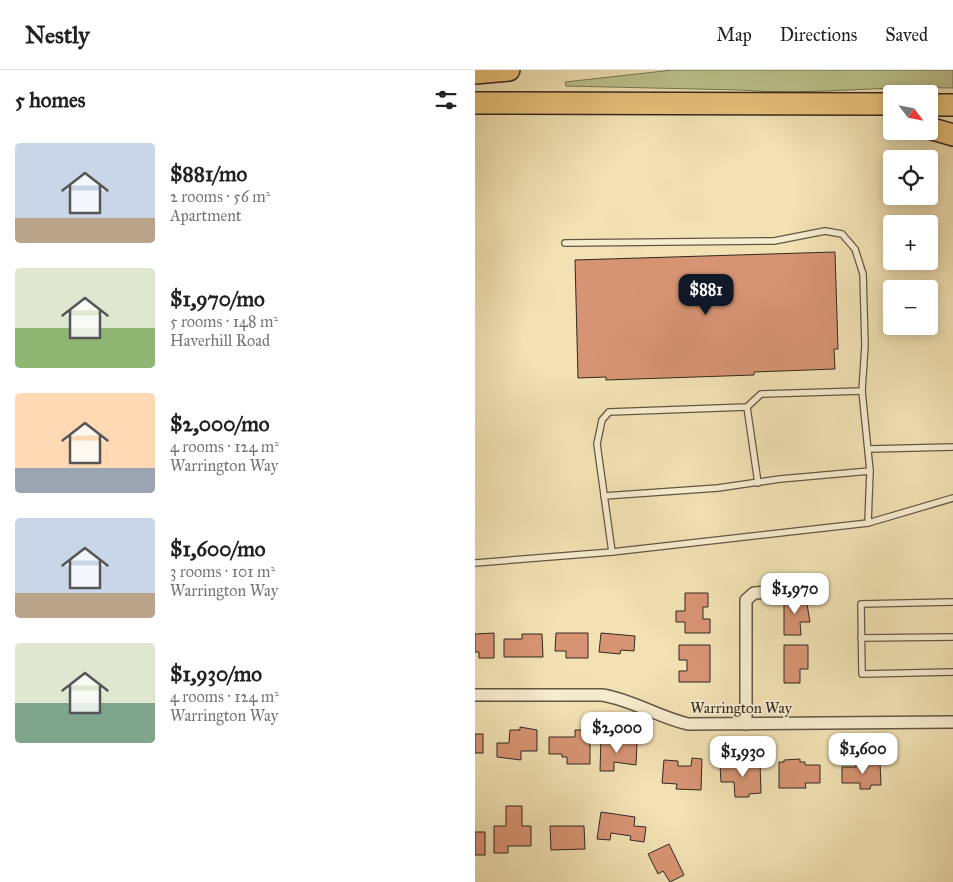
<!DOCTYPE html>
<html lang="en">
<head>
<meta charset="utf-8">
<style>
  body { margin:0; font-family:"IM FELL Great Primer",serif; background:#f6f6f6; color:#222; height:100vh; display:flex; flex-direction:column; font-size:19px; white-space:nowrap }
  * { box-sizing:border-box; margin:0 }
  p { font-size:16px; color:#767676 }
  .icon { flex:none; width:28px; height:28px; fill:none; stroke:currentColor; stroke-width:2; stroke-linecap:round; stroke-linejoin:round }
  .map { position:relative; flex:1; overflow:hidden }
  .sheet { display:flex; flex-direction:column; background:#fff; width:475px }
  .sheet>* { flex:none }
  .needle { width:32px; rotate:122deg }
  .tools { position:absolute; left:408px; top:15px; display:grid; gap:10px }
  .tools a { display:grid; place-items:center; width:55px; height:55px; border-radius:5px; background:#fff; box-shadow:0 2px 12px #0003; font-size:25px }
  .price { position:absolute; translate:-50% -42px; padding:0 11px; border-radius:10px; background:#fff; color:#222; font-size:16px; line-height:32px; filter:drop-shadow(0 1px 2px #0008) }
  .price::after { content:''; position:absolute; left:50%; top:30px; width:15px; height:11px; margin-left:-8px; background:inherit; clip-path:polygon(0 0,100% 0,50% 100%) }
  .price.selected { background:#111827; color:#fff }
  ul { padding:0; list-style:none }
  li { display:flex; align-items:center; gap:15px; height:125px; padding:0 15px }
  li span { display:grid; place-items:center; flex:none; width:140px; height:100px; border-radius:5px; color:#555 }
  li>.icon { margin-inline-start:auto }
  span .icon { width:60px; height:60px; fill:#fffc; stroke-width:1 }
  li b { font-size:21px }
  h2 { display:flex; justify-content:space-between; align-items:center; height:60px; padding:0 15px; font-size:21px }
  header { display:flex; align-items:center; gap:30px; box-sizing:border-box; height:70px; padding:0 25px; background:#fff; border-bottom:1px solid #e0e0e0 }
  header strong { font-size:24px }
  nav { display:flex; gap:28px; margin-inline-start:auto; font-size:18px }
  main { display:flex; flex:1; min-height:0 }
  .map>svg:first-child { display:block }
  .green { fill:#bbc28c; stroke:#777656 }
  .building { fill:#d79474; stroke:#33291f }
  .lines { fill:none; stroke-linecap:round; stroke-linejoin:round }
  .service-casing { stroke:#625744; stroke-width:8 }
  .minor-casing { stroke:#625744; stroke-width:14 }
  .motorway-casing { stroke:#33291f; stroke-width:24 }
  .service { stroke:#f6ecce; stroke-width:5.5 }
  .minor { stroke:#f6ecce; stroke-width:11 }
  .motorway { stroke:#e8c07a; stroke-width:21 }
  .labels { text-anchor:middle; stroke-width:4; stroke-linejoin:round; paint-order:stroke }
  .street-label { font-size:15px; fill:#33291f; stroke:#f6ecce }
</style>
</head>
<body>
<header>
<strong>Nestly</strong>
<nav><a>Map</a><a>Directions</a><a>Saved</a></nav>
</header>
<main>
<section class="sheet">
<h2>5 homes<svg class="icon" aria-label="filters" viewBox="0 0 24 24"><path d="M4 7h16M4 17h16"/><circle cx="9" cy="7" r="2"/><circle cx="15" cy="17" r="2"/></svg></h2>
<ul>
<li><span style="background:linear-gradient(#c9d6e8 75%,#b9a48a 0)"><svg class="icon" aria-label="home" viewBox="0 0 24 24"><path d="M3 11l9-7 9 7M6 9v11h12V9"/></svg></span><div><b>$881/mo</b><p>2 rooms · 56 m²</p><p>Apartment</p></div></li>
<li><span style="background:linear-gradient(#dfe7d0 60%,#8fb573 0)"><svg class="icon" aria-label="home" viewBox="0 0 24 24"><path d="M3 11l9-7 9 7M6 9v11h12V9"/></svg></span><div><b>$1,970/mo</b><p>5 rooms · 148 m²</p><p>Haverhill Road</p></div></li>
<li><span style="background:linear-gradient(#ffd9b3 75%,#9aa5b1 0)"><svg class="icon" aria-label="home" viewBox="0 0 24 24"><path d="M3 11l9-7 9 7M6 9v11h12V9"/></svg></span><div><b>$2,000/mo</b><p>4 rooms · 124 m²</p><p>Warrington Way</p></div></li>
<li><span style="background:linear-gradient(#c9d6e8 75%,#b9a48a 0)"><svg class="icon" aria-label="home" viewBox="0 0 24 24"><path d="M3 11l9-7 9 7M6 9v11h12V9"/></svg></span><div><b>$1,600/mo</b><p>3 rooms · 101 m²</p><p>Warrington Way</p></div></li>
<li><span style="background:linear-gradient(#dfe7d0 60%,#7fa58c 0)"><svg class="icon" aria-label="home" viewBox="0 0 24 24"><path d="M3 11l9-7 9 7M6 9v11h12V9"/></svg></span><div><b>$1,930/mo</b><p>4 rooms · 124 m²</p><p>Warrington Way</p></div></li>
</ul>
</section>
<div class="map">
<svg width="478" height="812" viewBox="0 0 478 812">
  <rect width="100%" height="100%" fill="#f1e1b3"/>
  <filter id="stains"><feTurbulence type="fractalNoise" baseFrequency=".004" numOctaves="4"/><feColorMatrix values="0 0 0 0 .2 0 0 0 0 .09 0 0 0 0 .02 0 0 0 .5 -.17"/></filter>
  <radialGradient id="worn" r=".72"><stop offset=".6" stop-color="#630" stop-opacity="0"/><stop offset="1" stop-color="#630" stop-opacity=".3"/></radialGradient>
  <path class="green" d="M198 0H478V18C407 15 335 26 265 20L91 16 90 12Z"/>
  <g class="building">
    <path d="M360 182 363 279H359L360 299 279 302V305L131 310V307L103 308 100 190Z"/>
    <path d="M210 523H233V537H228V549H235V563H210V552H201V541H210Z"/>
    <path d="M309 528H331L335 552H325L326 565H309Z"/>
    <path d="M19 563V588H4V582H0V564Z"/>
    <path d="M81 563H113V588H91V581H80Z"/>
    <path d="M126 563 160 566 159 581 146 580 145 584 124 582Z"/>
    <path d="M47 564H67L68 587H29V569H47Z"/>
    <path d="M204 575H235V612H204V601H212V590H204Z"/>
    <path d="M309 575H333V599H325V613H309Z"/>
    <path d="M45 657 62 660V681H46V690L22 687V673H34L35 660H45Z"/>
    <path d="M100 660H115V694H92V687H87V684H74V667H100Z"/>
    <rect x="0" y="664" width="8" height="19"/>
    <path d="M126 668 139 669V674H145V669H154V673H162L161 695 139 692V701H125Z"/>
    <path d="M217 688 227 689 226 720 201 719 202 714 187 713 189 690 203 691V696H216Z"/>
    <path d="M325 689V692H330V695H345V713H330L331 718H304V692H309V690Z"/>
    <path d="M285 692 286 723 274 724V727H260L259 712H246L245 695Z"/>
    <path d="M381 693H405L406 715H396L395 719H385V713H367V697H381Z"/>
    <path d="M31 736H47V756H56V776H33V783H19V756H31Z"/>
    <path d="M126 742 160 747 159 756 171 757 169 772 155 770 156 766 136 763 135 770 122 769Z"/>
    <path d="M75 756H109L110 779 76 780Z"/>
    <rect x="0" y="762" width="10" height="23"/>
    <path d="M194 774 209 805 195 812 188 801 183 804 173 784Z"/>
  </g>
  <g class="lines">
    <defs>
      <g id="service">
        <path d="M272 337 283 413"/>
        <path d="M395 379 478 377"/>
        <path d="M129 426 243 418 305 409 395 401"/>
        <path d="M393 453 478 428"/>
        <path d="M137 482 122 374 127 350 134 342 272 337 286 324 387 321"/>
        <path d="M0 493 137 482 393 453 395 401 387 321 390 275 388 204 380 179 367 164 350 161 299 171 90 173"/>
        <path d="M478 532 386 534 387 604 478 602"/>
        <path d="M386 568 478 567"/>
      </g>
      <g id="minor">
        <path d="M0 625H127C158 630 183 647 213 654L478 652"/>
        <path d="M271 654V530L279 523 295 522"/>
      </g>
      <g id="motorway">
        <path d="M0 3 34 0"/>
        <path d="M0 33 416 34"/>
        <path d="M454 35H478"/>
        <path d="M454 58 478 65"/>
      </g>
    </defs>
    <use href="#service" class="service-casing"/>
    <use href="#minor" class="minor-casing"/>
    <use href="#motorway" class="motorway-casing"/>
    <use href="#service" class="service"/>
    <use href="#minor" class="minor"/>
    <use href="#motorway" class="motorway"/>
  </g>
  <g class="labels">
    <g class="street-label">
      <text x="266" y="643">Warrington Way</text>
    </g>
  </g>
  <rect width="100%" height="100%" filter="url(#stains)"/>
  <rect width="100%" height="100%" fill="url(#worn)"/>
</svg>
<div class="tools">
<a><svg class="needle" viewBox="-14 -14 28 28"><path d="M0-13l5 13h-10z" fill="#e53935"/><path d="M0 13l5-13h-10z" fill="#767676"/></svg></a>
<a><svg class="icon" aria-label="locate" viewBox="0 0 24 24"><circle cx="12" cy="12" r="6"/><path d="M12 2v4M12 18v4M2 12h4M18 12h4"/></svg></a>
<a>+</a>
<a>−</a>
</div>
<b class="price selected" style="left:231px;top:246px">$881</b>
<b class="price" style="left:320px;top:545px">$1,970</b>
<b class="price" style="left:142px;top:684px">$2,000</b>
<b class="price" style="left:388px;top:705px">$1,600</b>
<b class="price" style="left:268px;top:708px">$1,930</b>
</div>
</main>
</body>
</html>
